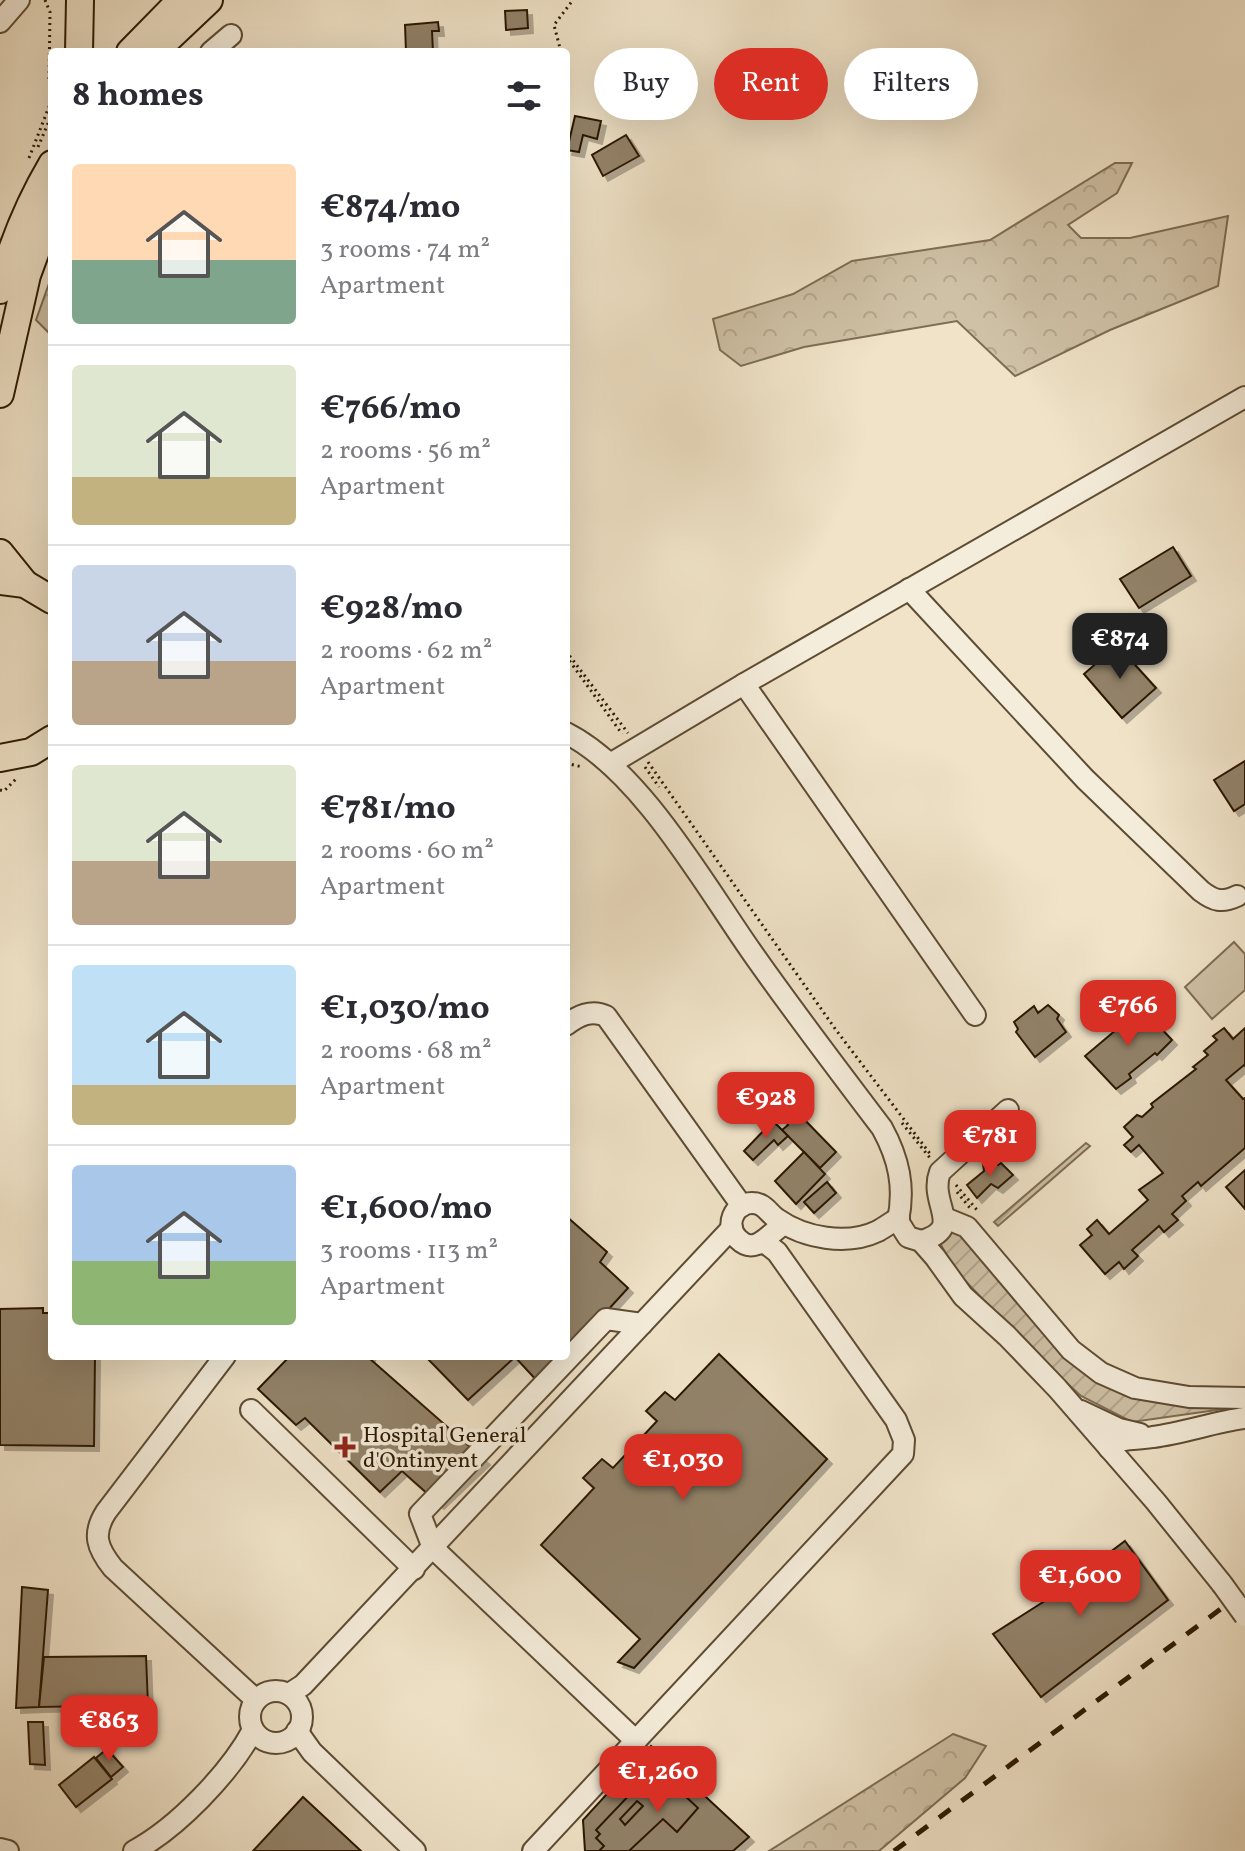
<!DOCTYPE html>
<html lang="en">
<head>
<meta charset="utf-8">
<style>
  body { margin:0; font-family:Vollkorn,serif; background:#f7f7f7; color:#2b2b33; height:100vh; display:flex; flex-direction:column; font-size:30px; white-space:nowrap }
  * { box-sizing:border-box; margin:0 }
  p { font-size:26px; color:#7c7c81 }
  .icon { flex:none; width:44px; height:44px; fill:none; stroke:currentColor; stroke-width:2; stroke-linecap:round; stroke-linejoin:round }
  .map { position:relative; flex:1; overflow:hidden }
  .panel { position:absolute; left:48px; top:48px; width:522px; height:1312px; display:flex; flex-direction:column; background:#fff; border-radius:8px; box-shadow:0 8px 32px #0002 }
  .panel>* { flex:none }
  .top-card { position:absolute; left:594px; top:48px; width:530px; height:72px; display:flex; gap:16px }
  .price { position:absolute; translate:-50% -68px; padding:0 18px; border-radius:16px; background:#d93025; color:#fff; font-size:26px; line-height:52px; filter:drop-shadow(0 2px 4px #0008) }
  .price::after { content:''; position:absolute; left:50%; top:48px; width:24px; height:18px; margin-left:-12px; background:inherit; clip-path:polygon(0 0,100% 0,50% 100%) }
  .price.current { background:#222; color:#fff }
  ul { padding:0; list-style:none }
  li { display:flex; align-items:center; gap:24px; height:200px; padding:0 24px }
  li+li { border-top:2px solid #e1e1e2 }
  li span { display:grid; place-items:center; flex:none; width:224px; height:160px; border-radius:8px; color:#555 }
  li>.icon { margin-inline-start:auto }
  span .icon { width:96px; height:96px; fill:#fffc; stroke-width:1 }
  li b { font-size:34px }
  h2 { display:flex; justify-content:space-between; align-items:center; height:96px; padding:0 24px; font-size:34px }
  .chip { padding:0 28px; border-radius:36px; background:#fff; box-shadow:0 8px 32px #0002; font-size:28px; line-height:72px }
  .chip.current { background:#d93025; color:#fff }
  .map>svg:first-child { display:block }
  .green { fill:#cfc1a6; stroke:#7e6d54; stroke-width:2 }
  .forest { fill:url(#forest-crowns); stroke:#7e6d54; stroke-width:2 }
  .garden { fill:url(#garden-furrows); stroke:#7e6d54; stroke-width:2 }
  .building { fill:#928269; stroke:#2c1902; stroke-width:2; fill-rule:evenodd; filter:url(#shadow) }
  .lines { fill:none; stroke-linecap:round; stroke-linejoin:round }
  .minor-casing { stroke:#5d4c34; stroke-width:24 }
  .major-casing { stroke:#2c1902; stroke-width:30 }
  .path { stroke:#2c1902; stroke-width:3; stroke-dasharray:2 4; stroke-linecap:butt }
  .minor { stroke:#f5eddb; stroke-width:20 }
  .major { stroke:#f0e3c8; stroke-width:26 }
  .rail { stroke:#2c1902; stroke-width:5; stroke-dasharray:14 14; stroke-linecap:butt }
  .minor-bridge-casing { stroke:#5d4c34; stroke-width:24; stroke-linecap:butt }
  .minor-bridge { stroke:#f5eddb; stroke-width:20 }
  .poi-dot { fill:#8f2418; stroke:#f5eddb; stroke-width:3 }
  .labels { text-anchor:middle; stroke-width:7; stroke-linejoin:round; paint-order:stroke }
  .poi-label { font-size:22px; fill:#2c1902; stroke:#f5eddb; text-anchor:start }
</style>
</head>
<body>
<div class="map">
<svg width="1245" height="1851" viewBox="0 0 1245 1851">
  <defs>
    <pattern id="forest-crowns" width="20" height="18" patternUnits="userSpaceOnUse" patternTransform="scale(2)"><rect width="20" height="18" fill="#cfc1a6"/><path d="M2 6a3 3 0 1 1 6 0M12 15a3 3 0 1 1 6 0" fill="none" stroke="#b2a58d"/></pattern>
    <pattern id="garden-furrows" width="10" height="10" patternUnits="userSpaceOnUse" patternTransform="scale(2)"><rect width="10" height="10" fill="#cfc1a6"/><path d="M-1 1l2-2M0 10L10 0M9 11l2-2" fill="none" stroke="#b2a58d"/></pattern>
    <filter id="shadow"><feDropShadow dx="5" dy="5" stdDeviation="0" flood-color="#0004"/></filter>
  </defs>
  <rect width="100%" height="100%" fill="#f0e3c8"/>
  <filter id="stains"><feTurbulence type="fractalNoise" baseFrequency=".0025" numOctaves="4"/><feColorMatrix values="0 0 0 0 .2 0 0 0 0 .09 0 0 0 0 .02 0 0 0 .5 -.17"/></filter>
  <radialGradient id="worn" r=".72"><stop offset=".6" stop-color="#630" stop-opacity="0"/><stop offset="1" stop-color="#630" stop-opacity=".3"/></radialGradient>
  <path class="green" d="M1234 942 1245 954V990L1212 1019 1185 987Z"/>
  <g class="forest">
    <path d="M1115 163H1132L1117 193 1068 225 1081 238H1130L1228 216 1218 286 1110 330 1015 376 957 321 804 347 741 366 720 350 713 319 793 294 852 261 990 240Z"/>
    <path d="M52 275V336L36 320Z"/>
    <path d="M953 1734 986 1746 965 1778 879 1851H769Z"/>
  </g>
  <g class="garden">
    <path d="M1086 1143 1090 1146 998 1226 994 1222Z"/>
    <path d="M959 1231 1133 1396 1245 1406 1132 1422 1081 1396 1027 1346 956 1271 941 1245 945 1232Z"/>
  </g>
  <g class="building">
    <path d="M527 10 528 28 506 30 505 11Z"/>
    <path d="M438 22 439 31H432L433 52H406L405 25Z"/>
    <path d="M634 91 670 92 669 105 633 104Z"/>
    <path d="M575 116 601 121 597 139 583 135 579 152 567 150Z"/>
    <path d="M626 135 639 156 603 176 592 155Z"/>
    <path d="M1173 547 1191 576 1139 608 1120 579Z"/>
    <path d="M1117 645 1156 688 1122 718 1084 674Z"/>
    <path d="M1245 761V804L1234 811 1214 780Z"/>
    <path d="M1048 1005 1059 1015 1057 1019 1066 1032 1035 1057 1016 1032 1018 1029 1014 1022 1034 1006 1038 1013Z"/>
    <path d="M1142 1008 1172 1040 1157 1055 1155 1053 1129 1074 1131 1078 1116 1089 1085 1056Z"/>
    <path d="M1224 1028 1233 1039 1245 1028V1066L1244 1065 1226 1080 1243 1099 1245 1098V1148L1201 1186 1198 1182 1182 1196 1186 1201 1172 1214 1178 1220 1164 1232 1159 1226 1132 1250 1138 1256 1124 1269 1119 1262 1105 1274 1080 1245 1092 1235 1087 1229 1097 1220 1109 1234 1148 1200 1139 1190 1163 1173 1139 1145 1131 1152 1124 1145 1133 1137 1124 1127 1137 1115 1142 1117 1153 1107 1151 1104 1196 1069 1193 1067 1208 1055 1204 1051 1217 1040 1213 1036Z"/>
    <path d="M795 1110 836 1152 820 1168 782 1130 788 1125 785 1120Z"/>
    <path d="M773 1121 788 1136 778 1145 774 1140 753 1160 744 1151Z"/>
    <path d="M804 1152 825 1174 796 1204 775 1181Z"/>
    <path d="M990 1159 998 1165 1001 1163 1013 1175 998 1188 991 1184 977 1198 967 1185 984 1171 983 1164Z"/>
    <path d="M1245 1170V1209L1226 1187Z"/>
    <path d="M827 1182 836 1193 814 1213 804 1202Z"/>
    <path d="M566 1216 607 1252 600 1262 628 1288 564 1358 539 1383 515 1357 468 1400 425 1356H566Z"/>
    <path d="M43 1308V1313H52V1356H95L94 1446 0 1445V1309Z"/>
    <path d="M719 1354 827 1459 634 1668 618 1662 640 1639 541 1545 594 1488 583 1478 602 1459 613 1468 657 1421 646 1411 665 1392 675 1400Z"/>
    <path d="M290 1356H370L369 1358 485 1460 439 1504 402 1471 380 1492 305 1418 296 1425 258 1389Z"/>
    <path d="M1125 1541 1168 1600 1041 1697 993 1634 1054 1595 1039 1578 1055 1568 1069 1583Z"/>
    <path d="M22 1587 48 1590 39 1707 16 1708Z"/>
    <path d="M146 1656 148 1705 39 1707 44 1657Z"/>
    <path d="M28 1722H43L45 1765 30 1764Z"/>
    <path d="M651 1746 749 1837 733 1851H585L583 1820Z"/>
    <path d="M107 1749 123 1767 111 1777 96 1758Z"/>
    <path d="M94 1757 112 1779 76 1807 59 1785Z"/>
    <path d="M655 1768 698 1808 677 1832 663 1819 629 1851H599L604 1846 596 1838 600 1834 596 1830ZM637 1801 643 1806 625 1825 620 1819Z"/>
    <path d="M303 1797 361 1851H253Z"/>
  </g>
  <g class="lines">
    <defs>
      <g id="minor">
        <path d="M0 22 19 0"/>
        <path d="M211 52 231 35"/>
        <path d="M909 589 1085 779 1201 891C1214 901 1222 903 1237 896"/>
        <path d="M744 684 975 1015"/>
        <path d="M566 733C640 770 704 884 751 951 793 1011 838 1070 882 1128 899 1159 905 1187 898 1221L908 1237 921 1241 935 1257 963 1296 1007 1336 1057 1388 1156 1502 1222 1584"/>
        <path d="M610 764 744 684 1245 397"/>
        <path d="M566 1025C578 1016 591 1009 606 1016L742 1206"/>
        <path d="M945 1218 967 1227 1071 1350 1101 1373 1135 1388 1189 1397 1245 1398"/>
        <path d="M784 1224C770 1232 756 1257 738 1239 724 1226 734 1203 752 1203 765 1203 768 1213 777 1219 804 1238 847 1246 878 1231 885 1227 892 1222 899 1218"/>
        <path d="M921 1241C966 1228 928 1204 940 1172L1008 1110"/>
        <path d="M225 1356 106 1512C92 1534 97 1548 113 1568L256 1700"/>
        <path d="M251 1410 414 1569"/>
        <path d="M1081 1411 1119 1429 1140 1434"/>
        <path d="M1109 1448 1110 1444C1125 1437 1137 1440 1153 1437 1184 1433 1214 1422 1245 1418"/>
        <circle cx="276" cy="1717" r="26"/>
        <path d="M289 1694 303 1685 732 1228"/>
        <path d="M297 1731 312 1752 415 1851"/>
        <path d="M636 1741 433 1548 420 1514 606 1319 642 1324"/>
        <path d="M0 1849 8 1851"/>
        <path d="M134 1851C177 1828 230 1773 253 1730"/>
        <path d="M533 1851 903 1454 904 1440 896 1420 777 1252 764 1242"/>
      </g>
      <g id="major">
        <path d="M79 52 80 0"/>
        <path d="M130 52 181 0"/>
        <path d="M154 52 209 0"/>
        <path d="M0 290C11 247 29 203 52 164"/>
        <path d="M0 394 27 275 52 207"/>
        <path d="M0 553 25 584"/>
        <path d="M0 581 25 584 52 600"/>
        <path d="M0 758 31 752 52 739"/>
      </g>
    </defs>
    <use href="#minor" class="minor-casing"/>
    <use href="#major" class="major-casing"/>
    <g class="path">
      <path d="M45 0 50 12 49 81 52 91"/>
      <path d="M561 52 554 25 573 0"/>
      <path d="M38 147 52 114"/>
      <path d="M29 158 52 99"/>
      <path d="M566 651 628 733"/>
      <path d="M566 656 622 734"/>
      <path d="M648 762 836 1030 931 1155"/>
      <path d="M566 763 582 767"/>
      <path d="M645 767 659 787"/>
      <path d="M0 790 4 791 18 777"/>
      <path d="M902 1123 930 1158"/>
      <path d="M956 1185 977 1210"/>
      <path d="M957 1192 970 1208"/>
    </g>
    <use href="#minor" class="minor"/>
    <use href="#major" class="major"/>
    <path class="rail" d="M894 1851 1245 1591"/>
    <defs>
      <path id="minor-bridge" d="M1222 1584 1245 1616"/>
    </defs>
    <use href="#minor-bridge" class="minor-bridge-casing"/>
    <use href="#minor-bridge" class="minor-bridge"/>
  </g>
  <path class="poi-dot" d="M341 1435h8v8h8v8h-8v8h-8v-8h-8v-8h8z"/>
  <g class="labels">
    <g class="poi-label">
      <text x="363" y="1442">Hospital General<tspan x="363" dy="25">d'Ontinyent</tspan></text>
    </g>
  </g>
  <rect width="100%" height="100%" filter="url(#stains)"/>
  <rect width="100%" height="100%" fill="url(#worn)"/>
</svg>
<b class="price current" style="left:1120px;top:681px">€874</b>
<b class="price" style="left:1128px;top:1048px">€766</b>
<b class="price" style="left:766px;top:1140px">€928</b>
<b class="price" style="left:990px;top:1178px">€781</b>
<b class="price" style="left:683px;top:1502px">€1,030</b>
<b class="price" style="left:1080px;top:1618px">€1,600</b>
<b class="price" style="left:109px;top:1763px">€863</b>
<b class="price" style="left:658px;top:1814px">€1,260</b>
<div class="top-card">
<a class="chip">Buy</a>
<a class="chip current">Rent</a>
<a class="chip">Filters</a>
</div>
<section class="panel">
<h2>8 homes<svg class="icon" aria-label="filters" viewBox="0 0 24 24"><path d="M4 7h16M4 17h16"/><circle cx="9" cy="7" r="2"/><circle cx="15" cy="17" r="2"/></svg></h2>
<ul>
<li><span style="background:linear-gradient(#ffd9b3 60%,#7fa58c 0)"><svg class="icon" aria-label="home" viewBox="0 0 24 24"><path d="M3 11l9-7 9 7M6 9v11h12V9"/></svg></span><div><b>€874/mo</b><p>3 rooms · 74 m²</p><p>Apartment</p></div></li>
<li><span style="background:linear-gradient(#dfe7d0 70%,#c2b280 0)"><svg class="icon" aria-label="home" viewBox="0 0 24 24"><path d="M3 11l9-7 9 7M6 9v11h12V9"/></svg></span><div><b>€766/mo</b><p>2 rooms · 56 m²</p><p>Apartment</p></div></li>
<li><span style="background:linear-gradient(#c9d6e8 60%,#b9a48a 0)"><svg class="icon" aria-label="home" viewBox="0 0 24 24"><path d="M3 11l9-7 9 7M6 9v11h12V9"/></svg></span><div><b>€928/mo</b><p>2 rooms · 62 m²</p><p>Apartment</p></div></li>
<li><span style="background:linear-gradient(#dfe7d0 60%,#b9a48a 0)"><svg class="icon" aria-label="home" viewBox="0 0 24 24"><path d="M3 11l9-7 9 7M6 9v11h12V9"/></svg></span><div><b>€781/mo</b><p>2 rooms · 60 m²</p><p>Apartment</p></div></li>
<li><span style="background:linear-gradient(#bfe0f5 75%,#c2b280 0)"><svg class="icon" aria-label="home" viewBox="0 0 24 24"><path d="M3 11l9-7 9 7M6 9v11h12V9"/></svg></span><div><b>€1,030/mo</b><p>2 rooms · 68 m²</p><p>Apartment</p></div></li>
<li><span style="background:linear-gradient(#a9c7e8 60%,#8fb573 0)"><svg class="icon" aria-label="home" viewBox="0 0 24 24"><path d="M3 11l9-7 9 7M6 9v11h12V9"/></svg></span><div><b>€1,600/mo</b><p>3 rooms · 113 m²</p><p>Apartment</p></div></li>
</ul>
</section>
</div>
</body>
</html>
